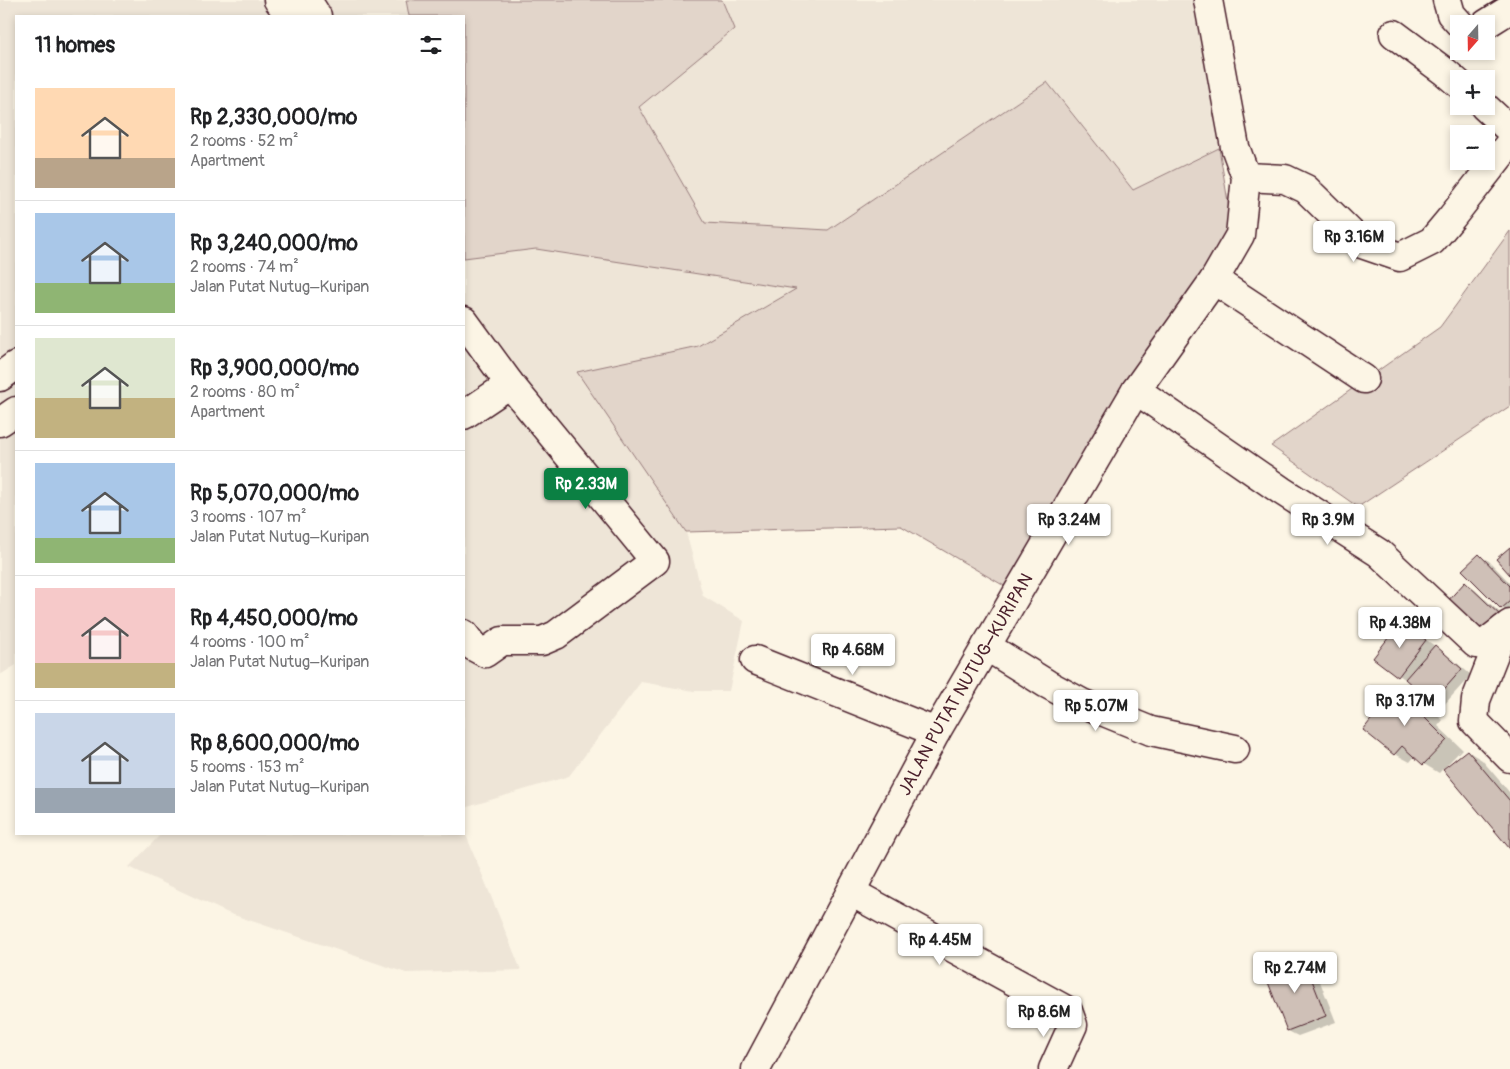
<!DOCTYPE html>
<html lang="en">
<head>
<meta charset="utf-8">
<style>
  body { margin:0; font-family:Pangolin,sans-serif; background:#f2f2f2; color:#202124; height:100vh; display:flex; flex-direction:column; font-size:19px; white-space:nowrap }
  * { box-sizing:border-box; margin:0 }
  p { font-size:16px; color:#757577 }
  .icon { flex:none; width:28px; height:28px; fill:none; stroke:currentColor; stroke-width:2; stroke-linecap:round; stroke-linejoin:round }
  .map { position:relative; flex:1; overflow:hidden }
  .panel { position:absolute; left:15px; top:15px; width:450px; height:820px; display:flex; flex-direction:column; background:#fff; border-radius:0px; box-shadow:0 2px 8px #0003 }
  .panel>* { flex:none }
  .needle { width:32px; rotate:200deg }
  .fabs { position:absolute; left:1450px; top:15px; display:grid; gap:10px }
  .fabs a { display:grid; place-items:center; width:45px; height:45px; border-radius:0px; background:#fff; box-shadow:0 2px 8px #0003; font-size:25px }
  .price { position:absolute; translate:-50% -42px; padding:0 11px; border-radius:5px; background:#fff; color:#222; font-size:16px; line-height:32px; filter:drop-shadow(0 1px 2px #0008) }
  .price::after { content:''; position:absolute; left:50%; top:30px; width:15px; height:11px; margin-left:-8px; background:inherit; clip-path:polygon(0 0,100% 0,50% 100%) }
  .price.current { background:#0b8043; color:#fff }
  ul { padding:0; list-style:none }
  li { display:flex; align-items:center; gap:15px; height:125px; padding:0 20px }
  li+li { border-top:1px solid #e0e0e0 }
  li span { display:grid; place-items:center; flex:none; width:140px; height:100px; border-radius:0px; color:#555 }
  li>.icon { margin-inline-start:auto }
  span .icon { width:60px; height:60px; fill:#fffc; stroke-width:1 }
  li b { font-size:21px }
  h2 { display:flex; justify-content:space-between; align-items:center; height:60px; padding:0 20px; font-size:21px }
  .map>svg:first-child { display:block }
  .built { fill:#eee5d7 }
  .green { fill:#e2d5ca; stroke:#967a7a }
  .shadow { fill:#0003 }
  .building { fill:#cfc0b7; stroke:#4a1f2b }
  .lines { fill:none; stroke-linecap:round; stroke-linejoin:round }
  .minor-casing { stroke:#4a1f2b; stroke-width:31 }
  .minor { stroke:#fcf5e5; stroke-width:28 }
  .labels { text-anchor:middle; stroke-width:4; stroke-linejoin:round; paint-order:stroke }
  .street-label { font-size:18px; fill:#4a1f2b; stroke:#fcf5e5 }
</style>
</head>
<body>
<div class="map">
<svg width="1510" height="1069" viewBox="0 0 1510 1069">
  <rect width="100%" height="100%" fill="#fcf5e5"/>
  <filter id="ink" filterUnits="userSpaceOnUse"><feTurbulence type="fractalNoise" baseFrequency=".02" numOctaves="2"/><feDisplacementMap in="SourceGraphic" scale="10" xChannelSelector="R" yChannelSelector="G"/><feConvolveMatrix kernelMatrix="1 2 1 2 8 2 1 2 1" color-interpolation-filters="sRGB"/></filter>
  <g filter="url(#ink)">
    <g class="built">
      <path d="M0 0H406L409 16H16V665L0 675Z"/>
      <path d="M722 0H1194L1219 148 1133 190 1047 82 828 230 705 223 639 107 733 29Z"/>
      <path d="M536 249 797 289 698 346 578 372 686 532 703 596 744 621 729 691H694L641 682 569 776 464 808V258Z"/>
      <path d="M464 830 521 970 406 973 228 913 129 867 161 834H464Z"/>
    </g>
    <g class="green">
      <path d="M406 0H722L734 29 639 107 705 223 828 230 1047 82 1133 190 1219 148 1232 226 1013 591 901 526 686 532 577 372 698 346 796 289 536 249 464 258V16H409Z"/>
      <path d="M1510 231V406L1358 507 1271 446 1440 327Z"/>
    </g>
    <g class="shadow">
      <path d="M1479 556 1489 561 1510 583V613L1502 608Z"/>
      <path d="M1465 584 1475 590 1510 622 1446 605Z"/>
      <path d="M1402 623 1445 653 1471 675 1442 707 1432 702 1409 682 1375 658Z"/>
      <path d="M1398 687 1412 696 1443 720 1438 726 1462 749 1439 773 1424 764 1415 756 1410 762 1395 754Z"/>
      <path d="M1467 751 1482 760 1510 793V847Z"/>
      <path d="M1303 958 1313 964 1336 1022 1298 1036 1288 1031Z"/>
    </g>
    <g class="building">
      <path d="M1510 547V575L1496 559Z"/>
      <path d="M1479 554 1510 586V601L1501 609 1462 570Z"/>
      <path d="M1465 582 1503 618 1482 640 1444 605Z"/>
      <path d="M1401 621 1426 640 1398 677 1373 658Z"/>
      <path d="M1435 645 1462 669 1432 703 1405 679Z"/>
      <path d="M1397 686 1429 711 1424 717 1447 740 1423 765 1402 746 1394 755 1363 730Z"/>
      <path d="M1467 750 1510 801V849L1443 769Z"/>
      <path d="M1303 957 1326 1016 1287 1031 1264 972Z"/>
    </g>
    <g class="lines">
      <defs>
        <g id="minor">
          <path d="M278 0 290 16"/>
          <path d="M307 0 317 16"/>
          <path d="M1447 0 1451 14 1460 24"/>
          <path d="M1486 24 1510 9"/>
          <path d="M1394 34 1445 72 1459 84"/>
          <path d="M1484 106 1510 130"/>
          <path d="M1246 177 1285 179 1306 189 1362 244 1400 257 1432 241 1452 217 1510 143"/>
          <path d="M1214 280 1364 379"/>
          <path d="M464 321 510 384 655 561 556 635 542 641H502L485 653 474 647 464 634"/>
          <path d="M0 377 16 365"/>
          <path d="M1136 390 1282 491 1379 553 1476 644 1483 645 1510 624"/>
          <path d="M464 415 510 384"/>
          <path d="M0 422 16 411"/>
          <path d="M1504 629 1476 700 1474 721 1510 758"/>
          <path d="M986 646 1047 684 1082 703 1151 731 1235 749"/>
          <path d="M755 660 936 732"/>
          <path d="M851 892 1068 1011 1073 1025 1053 1069"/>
          <path id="s1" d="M756 1069 936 732 1136 390 1214 280 1240 235 1246 177 1235 147 1208 0"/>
        </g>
      </defs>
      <use href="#minor" class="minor-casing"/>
      <use href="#minor" class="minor"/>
    </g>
  </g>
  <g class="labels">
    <g class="street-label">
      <text dy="6" stroke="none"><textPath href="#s1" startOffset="438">JALAN PUTAT NUTUG–KURIPAN</textPath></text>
    </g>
  </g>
</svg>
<div class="fabs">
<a><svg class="needle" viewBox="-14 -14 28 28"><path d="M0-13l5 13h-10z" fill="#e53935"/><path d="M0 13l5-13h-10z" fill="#757577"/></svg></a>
<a>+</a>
<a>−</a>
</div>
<b class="price" style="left:1354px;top:263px">Rp 3.16M</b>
<b class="price current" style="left:586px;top:510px">Rp 2.33M</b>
<b class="price" style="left:1069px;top:546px">Rp 3.24M</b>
<b class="price" style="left:1328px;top:546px">Rp 3.9M</b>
<b class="price" style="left:1400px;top:649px">Rp 4.38M</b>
<b class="price" style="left:853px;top:676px">Rp 4.68M</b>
<b class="price" style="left:1405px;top:727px">Rp 3.17M</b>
<b class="price" style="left:1096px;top:732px">Rp 5.07M</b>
<b class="price" style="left:940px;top:966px">Rp 4.45M</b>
<b class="price" style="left:1295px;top:994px">Rp 2.74M</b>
<b class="price" style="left:1044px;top:1038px">Rp 8.6M</b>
<section class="panel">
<h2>11 homes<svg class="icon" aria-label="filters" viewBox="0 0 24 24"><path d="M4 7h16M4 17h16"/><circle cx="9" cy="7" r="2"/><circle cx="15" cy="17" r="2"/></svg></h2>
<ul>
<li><span style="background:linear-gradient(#ffd9b3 70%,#b9a48a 0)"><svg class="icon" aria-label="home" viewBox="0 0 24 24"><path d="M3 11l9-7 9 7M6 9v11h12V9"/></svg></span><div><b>Rp 2,330,000/mo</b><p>2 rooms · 52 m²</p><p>Apartment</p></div></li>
<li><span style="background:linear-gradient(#a9c7e8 70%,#8fb573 0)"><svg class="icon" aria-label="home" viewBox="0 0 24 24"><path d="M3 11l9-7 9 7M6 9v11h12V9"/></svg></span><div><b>Rp 3,240,000/mo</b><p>2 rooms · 74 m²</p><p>Jalan Putat Nutug–Kuripan</p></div></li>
<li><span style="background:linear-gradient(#dfe7d0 60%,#c2b280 0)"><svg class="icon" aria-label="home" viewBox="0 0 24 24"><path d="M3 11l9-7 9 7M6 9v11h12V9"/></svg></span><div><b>Rp 3,900,000/mo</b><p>2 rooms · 80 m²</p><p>Apartment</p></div></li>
<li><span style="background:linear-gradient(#a9c7e8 75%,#8fb573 0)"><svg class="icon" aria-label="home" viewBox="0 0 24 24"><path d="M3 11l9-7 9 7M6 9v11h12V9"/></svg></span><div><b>Rp 5,070,000/mo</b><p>3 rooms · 107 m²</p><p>Jalan Putat Nutug–Kuripan</p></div></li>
<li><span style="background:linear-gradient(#f6c9c9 75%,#c2b280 0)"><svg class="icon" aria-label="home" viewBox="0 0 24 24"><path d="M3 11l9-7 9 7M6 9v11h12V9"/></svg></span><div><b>Rp 4,450,000/mo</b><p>4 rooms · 100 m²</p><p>Jalan Putat Nutug–Kuripan</p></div></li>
<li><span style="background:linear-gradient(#c9d6e8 75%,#9aa5b1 0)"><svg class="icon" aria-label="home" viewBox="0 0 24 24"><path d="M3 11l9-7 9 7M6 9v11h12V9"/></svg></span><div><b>Rp 8,600,000/mo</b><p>5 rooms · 153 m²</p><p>Jalan Putat Nutug–Kuripan</p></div></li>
</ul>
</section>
</div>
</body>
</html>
